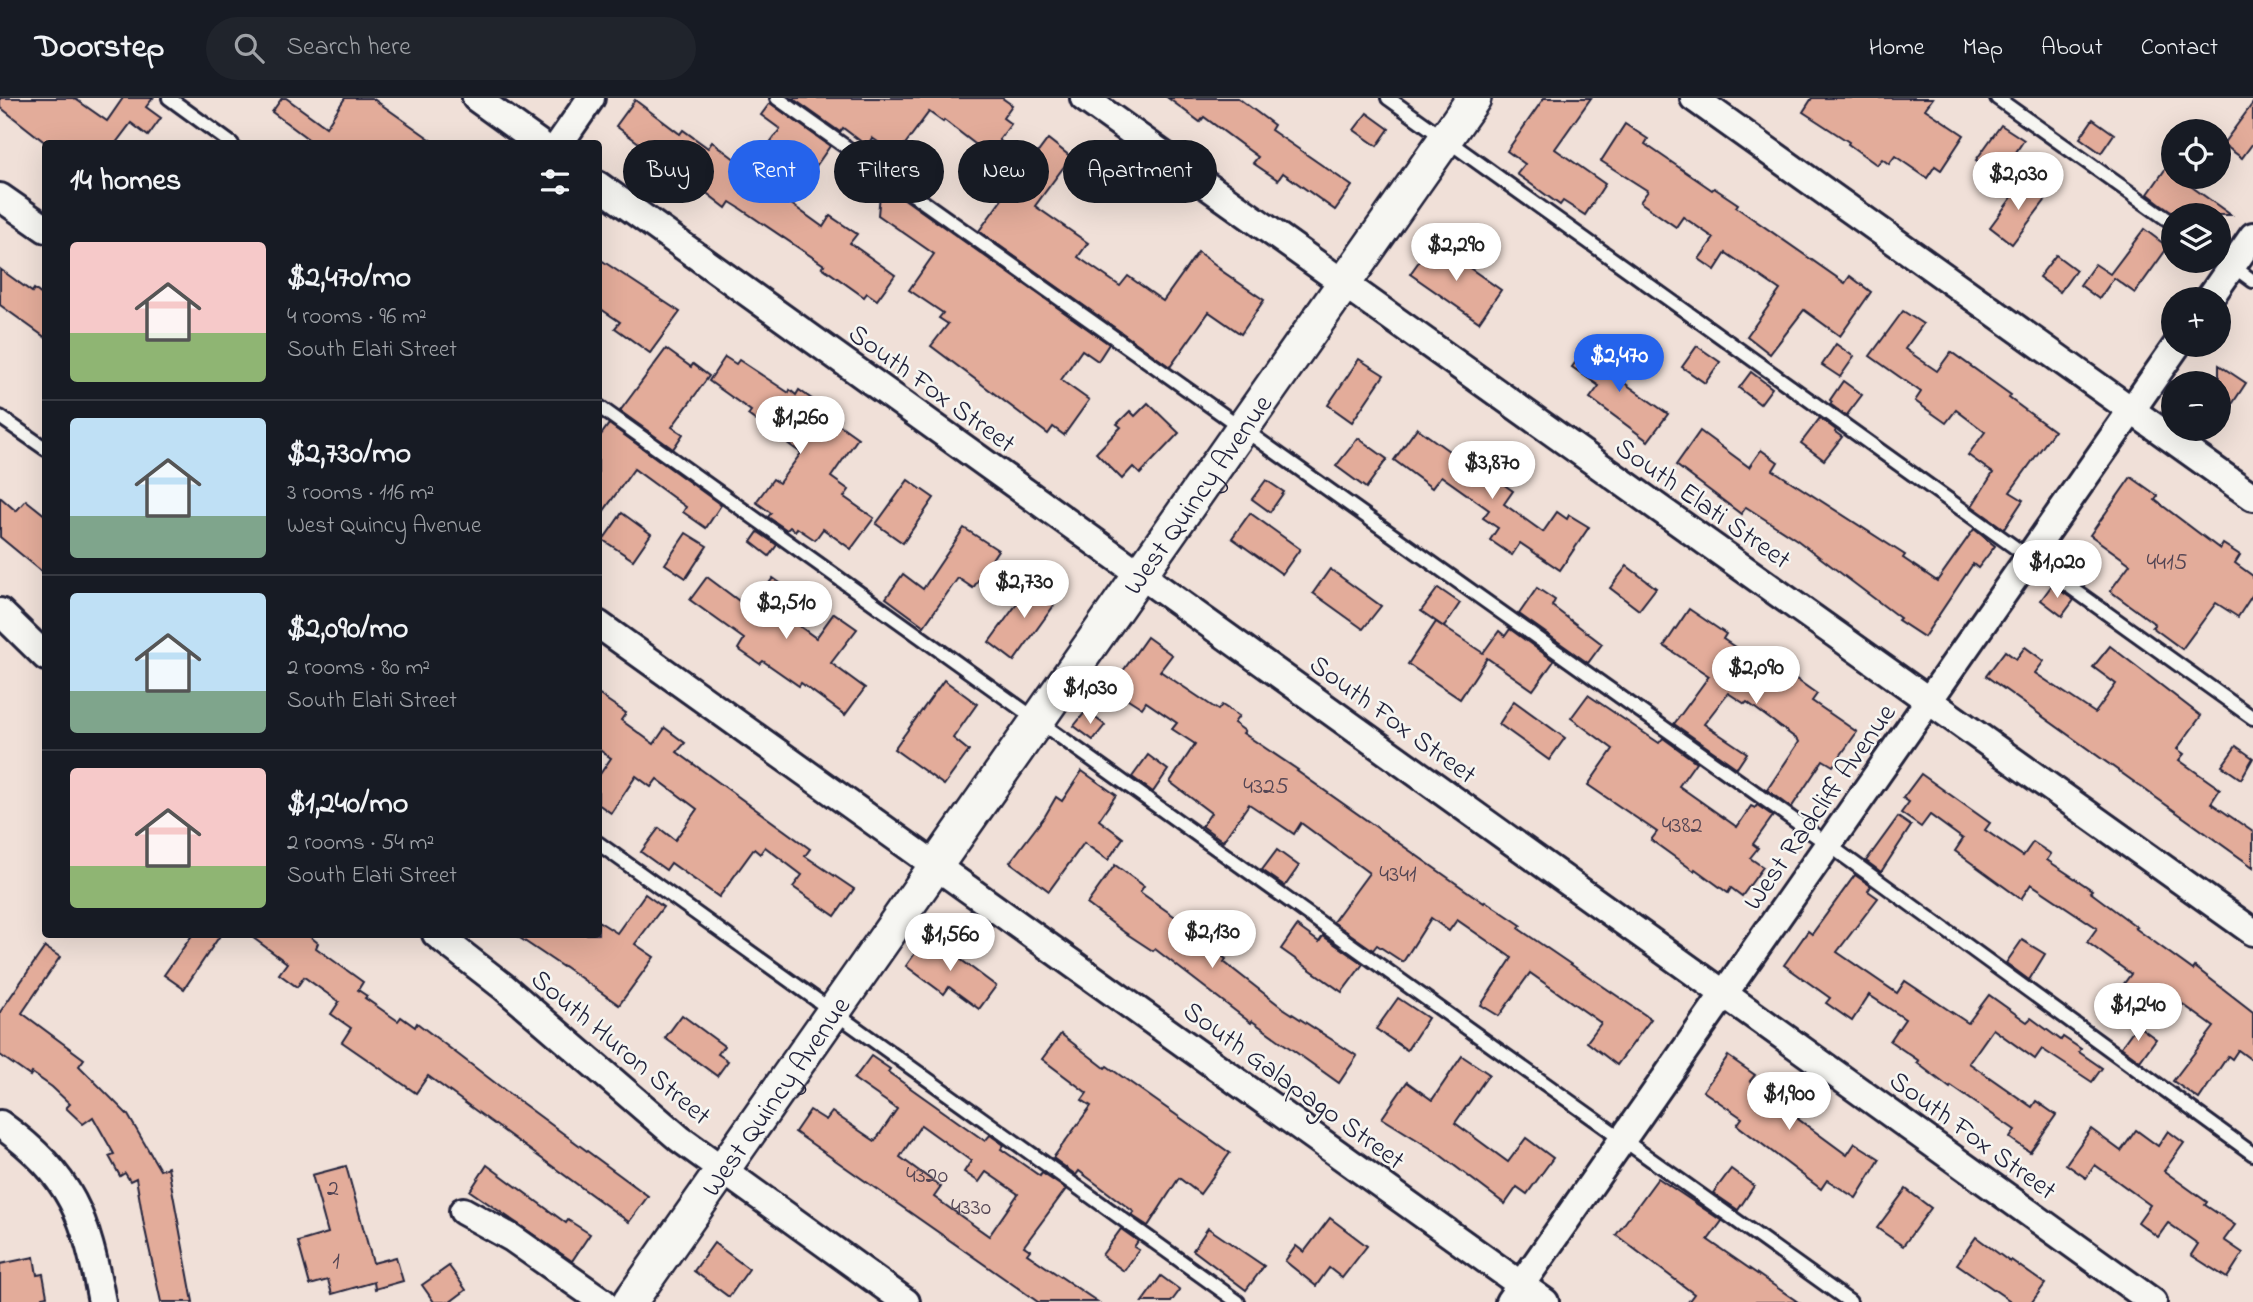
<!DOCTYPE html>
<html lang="en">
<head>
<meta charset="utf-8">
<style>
  body { margin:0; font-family:"Indie Flower",sans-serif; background:#20242c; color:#f1f3f6; height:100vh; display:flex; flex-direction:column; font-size:26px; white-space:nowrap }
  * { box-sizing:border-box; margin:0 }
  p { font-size:23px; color:#9ea1a6 }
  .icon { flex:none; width:38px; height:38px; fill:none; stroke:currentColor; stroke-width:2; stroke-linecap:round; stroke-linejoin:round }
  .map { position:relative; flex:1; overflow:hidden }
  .drawer { position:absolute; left:42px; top:42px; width:560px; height:798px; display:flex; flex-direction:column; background:#171b24; border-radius:7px; box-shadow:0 7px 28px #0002 }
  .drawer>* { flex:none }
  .hud { position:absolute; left:623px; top:42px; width:665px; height:63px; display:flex; gap:14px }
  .buttons { position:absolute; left:2161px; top:21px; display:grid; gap:14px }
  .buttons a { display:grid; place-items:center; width:70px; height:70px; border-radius:50%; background:#171b24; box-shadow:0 7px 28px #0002; font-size:35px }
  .price { position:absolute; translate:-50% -60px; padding:0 16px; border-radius:24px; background:#fff; color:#222; font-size:23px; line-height:46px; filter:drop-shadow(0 2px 4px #0008) }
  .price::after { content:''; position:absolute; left:50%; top:42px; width:21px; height:16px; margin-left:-10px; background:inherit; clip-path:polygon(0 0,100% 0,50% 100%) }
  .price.current { background:#2563eb; color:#fff }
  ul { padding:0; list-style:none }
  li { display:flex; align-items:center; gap:21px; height:175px; padding:0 28px }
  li+li { border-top:2px solid #363941 }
  li span { display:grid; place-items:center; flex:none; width:196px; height:140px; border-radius:7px; color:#555 }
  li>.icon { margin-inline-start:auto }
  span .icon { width:84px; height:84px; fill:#fffc; stroke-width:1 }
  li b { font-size:30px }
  h2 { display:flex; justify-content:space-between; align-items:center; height:84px; padding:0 28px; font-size:30px }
  .tag { padding:0 24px; border-radius:32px; background:#171b24; box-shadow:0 7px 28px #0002; font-size:24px; line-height:63px }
  .tag.current { background:#2563eb; color:#fff }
  header { display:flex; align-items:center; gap:42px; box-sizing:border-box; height:98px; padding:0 35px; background:#171b24; border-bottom:2px solid #363941 }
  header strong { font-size:33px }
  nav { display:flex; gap:38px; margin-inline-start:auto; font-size:24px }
  .search { width:490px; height:63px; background:#20242c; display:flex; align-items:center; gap:18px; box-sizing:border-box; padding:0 24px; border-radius:38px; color:#9ea1a6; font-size:26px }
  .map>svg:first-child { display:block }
  .building { fill:#e3ac9a; stroke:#22223b; stroke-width:2; fill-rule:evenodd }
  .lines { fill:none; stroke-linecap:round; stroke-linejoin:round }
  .service-casing { stroke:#22223b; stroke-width:18 }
  .minor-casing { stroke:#22223b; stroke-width:32 }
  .tertiary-casing { stroke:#22223b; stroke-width:38 }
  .service { stroke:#f6f6f2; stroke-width:12 }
  .minor { stroke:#f6f6f2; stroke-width:26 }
  .tertiary { stroke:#f6f6f2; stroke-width:33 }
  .labels { text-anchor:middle; stroke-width:5; stroke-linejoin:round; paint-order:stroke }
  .number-label { font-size:24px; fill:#524453 }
  .street-label { font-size:28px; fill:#22223b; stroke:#f6f6f2 }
</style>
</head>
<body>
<header>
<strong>Doorstep</strong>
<div class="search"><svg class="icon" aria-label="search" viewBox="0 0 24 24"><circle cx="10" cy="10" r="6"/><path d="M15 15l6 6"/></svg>Search here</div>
<nav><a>Home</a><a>Map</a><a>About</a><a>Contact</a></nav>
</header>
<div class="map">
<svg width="2253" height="1204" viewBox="0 0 2253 1204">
  <rect width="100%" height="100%" fill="#f0e0d8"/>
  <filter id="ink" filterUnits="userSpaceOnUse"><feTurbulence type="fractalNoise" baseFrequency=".0143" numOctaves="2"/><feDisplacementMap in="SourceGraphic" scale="14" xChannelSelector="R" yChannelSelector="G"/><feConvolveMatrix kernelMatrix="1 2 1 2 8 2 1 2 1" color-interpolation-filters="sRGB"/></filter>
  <g filter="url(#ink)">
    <g class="building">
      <path d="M0 0H74L107 23 123 0H153L146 9 161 20 148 38 131 25 115 46H47L0 9Z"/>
      <path d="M282 0H286L326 29 345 0H372L437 46H315L272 14Z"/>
      <path d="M792 0H1002L1012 7 1003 20 1011 26 999 42 1030 65 1048 41 1071 59 1035 108 1088 145 1078 159 1120 188 1128 178 1163 203 1198 154 1220 170 1219 171 1264 202 1241 236 1209 214 1170 269 979 133 1005 97 976 74 988 56 944 22 943 24 929 14 897 57 872 40 867 48 843 30 840 34Z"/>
      <path d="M1168 0H1238L1274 27 1271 32 1352 88 1335 112 1283 75 1278 82 1253 65 1258 59 1204 19 1200 24Z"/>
      <path d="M1544 0H1591L1555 51 1605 86 1585 117 1563 103 1560 107 1517 76 1525 66 1507 53Z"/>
      <path d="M1812 0H1933L1925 11 1964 37 1941 72 1935 68 1927 80 1895 58 1889 66 1882 61 1877 67 1848 46 1849 44 1803 14Z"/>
      <path d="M635 2 680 36 683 32 708 50 712 44 740 65 745 59 764 73 758 82 823 129 830 118 857 136 850 145 895 177 877 202 867 195 864 199 822 169 824 167 738 109 730 104 726 110 686 79 685 81 662 65 663 63 616 28Z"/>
      <path d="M770 5 830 48 812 74 769 46 780 31 761 17Z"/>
      <path d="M2253 5V45L2242 60 2223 46Z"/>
      <path d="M1367 15 1389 31 1377 48 1354 32Z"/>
      <path d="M2093 21 2114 36 2101 55 2080 40Z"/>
      <path d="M1625 26 1648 41 1645 46 1712 92 1714 90 1738 106 1736 109 1845 185 1850 178 1871 194 1840 238 1804 212 1770 256 1747 238 1780 192 1726 155 1715 172 1699 161 1714 140 1683 119 1676 129 1640 104 1648 93 1601 63Z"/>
      <path d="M2001 27 2024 42 2000 78 1976 62Z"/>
      <path d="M2166 70 2174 75V79H2178L2231 117H2177L2161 106 2148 96Z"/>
      <path d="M2024 83 2047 100 2012 146 1990 129Z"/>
      <path d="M880 96 900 98 1109 246 1098 263 1082 252 1061 282 1089 302 1064 337 1053 329 1048 336 931 248 948 226 939 220 943 215 909 192 934 156 878 117Z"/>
      <path d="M2144 131 2168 149 2135 195 2114 180 2099 201 2080 187 2095 166 2110 176Z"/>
      <path d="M1437 147 1501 192 1479 224 1410 176 1425 155 1430 158Z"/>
      <path d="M2056 157 2076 172 2060 194 2039 179Z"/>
      <path d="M598 160 680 214 650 255 615 230 620 224 598 209Z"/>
      <path d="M0 171 32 194 34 191 46 200V240L0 207Z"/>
      <path d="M1903 213 1923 226 1905 251 1937 273 1951 254 2011 297 2009 300 2054 333 2010 394 2023 402 2004 431 1972 408 1993 375 1968 357 1985 334 1956 312 1946 325 1915 303 1921 294 1870 258Z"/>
      <path d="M1836 246 1854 259 1840 279 1822 267Z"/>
      <path d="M1588 247 1628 276 1623 284 1668 316 1648 343 1590 300 1599 288 1572 269Z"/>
      <path d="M1697 248 1720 264 1705 285 1682 269Z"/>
      <path d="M666 251 691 269 693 266 709 278 672 329 683 336 673 351 620 313Z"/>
      <path d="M725 259 736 266 739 262 789 295 790 292 796 297 799 292 840 321 837 325 858 340 831 379 849 392 844 399 874 420 851 451 823 431 815 442 797 430 795 433 790 429 787 432 768 419 771 415 756 404 773 381 779 385 801 355 748 317 751 313 709 283Z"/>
      <path d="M1359 261 1384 277 1352 324 1328 307Z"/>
      <path d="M2219 267 2246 285 2219 326Z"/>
      <path d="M1751 274 1772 290 1760 306 1739 290Z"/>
      <path d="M1843 283 1862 297 1846 318 1830 306 1832 304 1830 302Z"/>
      <path d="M1148 305 1179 335 1140 376 1133 369 1122 381 1096 355 1121 329 1117 326 1130 313 1135 318Z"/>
      <path d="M1820 320 1836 332 1835 334 1842 339 1824 362 1801 345Z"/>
      <path d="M609 326 721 407 706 430 683 414 686 409 634 371 598 421V341Z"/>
      <path d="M1417 330 1484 378 1486 374 1513 393 1504 406 1543 434 1557 414 1567 421 1569 417 1589 429 1560 472 1520 445 1512 457 1490 442 1498 430 1483 420 1489 412 1441 378 1432 390 1394 362Z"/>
      <path d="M1700 333 1749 369 1761 352 1778 364 1773 372 1905 457 1903 460 1937 483 1974 431 1995 448 1978 470 1973 466 1924 539 1898 522 1900 520 1797 442 1746 409 1741 416 1676 367Z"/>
      <path d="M1358 340 1387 361 1366 390 1336 368Z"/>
      <path d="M2131 379 2158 398 2155 402 2220 451 2223 446 2240 457 2235 465 2253 478V496L2238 519 2216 505 2182 551 2152 529 2155 526 2110 493 2130 466 2090 437Z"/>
      <path d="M908 382 934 400 903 445 876 426Z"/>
      <path d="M1266 382 1284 394 1270 414 1252 401Z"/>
      <path d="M0 399 16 413 26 402 46 418V477L0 439Z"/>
      <path d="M622 415 651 436 633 462 603 442Z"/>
      <path d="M1250 415 1300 451 1282 476 1232 440Z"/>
      <path d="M964 430 998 452 973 490 958 480 924 528 886 500 903 476 923 491Z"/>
      <path d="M758 434 777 447 769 458 751 444Z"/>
      <path d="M686 435 707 448 686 480 665 466Z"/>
      <path d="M1627 468 1656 490 1639 512 1610 490Z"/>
      <path d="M1330 471 1381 508 1363 531 1313 495Z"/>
      <path d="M707 479 750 511 773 480 794 495 780 514 816 540 834 515 857 531 831 565 865 590 845 617 801 585 799 588 763 563 760 566 738 551 744 541 690 502Z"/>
      <path d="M1035 481 1060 499 1014 563 989 544Z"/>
      <path d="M2052 487 2074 502 2062 518 2041 502Z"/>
      <path d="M1438 490 1460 505 1444 529 1421 513Z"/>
      <path d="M1537 490 1555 502 1552 508 1602 546 1588 565 1519 516Z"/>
      <path d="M1689 511 1726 536 1723 541 1778 578 1782 571 1817 596 1812 603 1857 634 1833 668 1823 662 1791 710 1767 692 1799 644 1798 642 1747 604 1745 606 1728 595 1704 626 1747 655 1737 670 1674 626 1709 578 1664 548Z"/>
      <path d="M1436 524 1483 555 1499 533 1505 538 1510 531 1554 563 1533 592 1487 560 1460 601 1408 566Z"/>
      <path d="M1147 539 1172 557 1160 573 1218 612 1222 607 1239 618 1234 625 1245 633 1243 635 1298 672 1297 673 1484 805 1485 803 1521 827 1519 831 1651 921 1617 967 1587 944 1601 925 1530 875 1499 918 1481 907 1512 860 1457 822 1449 833 1431 820 1403 864 1377 847 1373 852 1333 824 1369 775 1301 725 1294 736 1249 706 1223 743 1202 728 1211 715 1170 684 1195 646 1172 631 1177 625 1146 604 1142 610 1111 590Z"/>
      <path d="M2110 548 2201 618 2177 651 2184 656 2179 662 2220 691 2211 705 2253 734V769L1986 578 2005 553 2016 561 2025 549 2044 563 2035 575 2095 615 2116 586 2093 569Z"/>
      <path d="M944 582 977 606 953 640 969 653 944 687 894 651Z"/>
      <path d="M598 596 626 615 621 622 654 646 665 630 685 645 677 654 810 751 805 758 854 791 835 818 793 789 802 777 765 749 760 756 754 751 719 799 671 765 666 772 641 754 659 730 675 742 697 711 657 681 651 689 636 678 611 715 598 706V679L611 660 598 651Z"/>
      <path d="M1588 597 1659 645 1663 640 1696 664 1679 688 1737 729 1751 708 1755 710 1757 707 1773 718 1753 746 1758 750 1750 760 1763 769 1742 798 1731 790 1728 795 1695 771 1694 773 1651 742 1657 734 1588 687 1613 651 1571 620Z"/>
      <path d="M1514 603 1565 640 1549 662 1499 626Z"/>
      <path d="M1086 613 1105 627 1093 642 1074 628Z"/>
      <path d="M2236 648 2253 660 2241 681 2222 668Z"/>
      <path d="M1148 657 1168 672 1153 694 1132 679Z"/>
      <path d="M1082 673 1116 697 1099 722 1123 740 1108 762 1084 745 1049 793 1010 764 1045 718 1056 699 1062 703Z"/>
      <path d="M1921 676 1990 725 1985 732 2023 758 2033 744 2051 756 2047 762 2092 792 2090 794 2137 829 2135 830 2193 872 2195 869 2253 914V963L2238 952 2232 961 2228 958 2199 1001 2173 983 2214 929 2159 889 2145 909 2120 891 2131 876 2087 844 2097 830 2031 786 2021 801 1955 753 1963 741 1930 717 1921 729 1901 715 1909 704 1903 700Z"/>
      <path d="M1898 719 1911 728 1881 774 1866 763Z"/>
      <path d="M1277 752 1299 768 1285 788 1262 772Z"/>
      <path d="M1115 767 1144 788 1140 794 1198 835 1202 830 1220 844 1213 852 1226 861 1224 864 1280 908 1357 958 1339 985 1252 923 1251 925 1155 851 1153 853 1124 834 1087 806Z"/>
      <path d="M1855 777 1871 788 1868 793 1878 800 1837 854 1897 895 1905 883 1968 925 1989 897 2027 924 2031 920 2061 942 2063 939 2081 951 2079 954 2102 970 2092 984 2042 951 2035 961 1993 931 1969 965 2032 1009 2036 1003 2056 1017 2030 1054 2010 1040 2015 1032 1951 988 1950 990 1917 965 1919 963 1890 943 1905 921 1869 897 1852 923 1826 905 1830 900 1784 867 1808 833 1812 836Z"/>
      <path d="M645 796 663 809 635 846 654 859 619 907 564 868 563 869 514 836H598V823L617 835Z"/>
      <path d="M1297 828 1319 844 1323 838 1363 866 1342 894 1281 851Z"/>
      <path d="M193 836H221L184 891 164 877Z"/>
      <path d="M248 836H307L318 845 316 850 363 884 358 892 367 898 365 900 398 923 401 919 415 929 417 925 507 994 648 1098 629 1124 428 978 416 995 342 944 351 930 331 916 339 904 304 879 297 889 279 876 287 865Z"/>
      <path d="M928 837 996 888 979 911 949 889 944 896 906 868Z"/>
      <path d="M2022 842 2045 856 2029 882 2006 865Z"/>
      <path d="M45 849 60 859 22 915 84 961 79 968 128 1017 160 1072 168 1069 193 1204H161L144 1127 136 1080 130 1083 125 1075 120 1078 109 1058 114 1056 93 1019 83 1026 66 1010 70 1006 52 989 32 975 30 978 0 957V914Z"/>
      <path d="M1398 900 1428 920 1407 952 1376 931Z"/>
      <path d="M682 917 724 948 718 956 728 963 717 978 665 940Z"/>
      <path d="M2137 927 2156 941 2140 963 2121 949Z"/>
      <path d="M1061 936 1105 970 1107 968 1230 1055 1200 1096 1179 1080 1148 1128 1131 1117 1134 1114 1079 1073 1076 1077 1053 1060 1091 1008 1082 1002 1087 995 1042 961Z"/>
      <path d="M871 958 890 971 888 974 985 1043 990 1037 1004 1047 1001 1051 1040 1078 1042 1075 1066 1091 1024 1148 1030 1152 1027 1156 1098 1204H1038L795 1034 810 1012 826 1022 832 1014 875 1043 897 1011 854 981ZM921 1027 971 1063 964 1074 979 1084 986 1074 1018 1096 989 1138 934 1099 941 1089 900 1059Z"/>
      <path d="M1462 958 1489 976 1455 1025 1508 1064 1526 1040 1553 1060 1527 1096 1517 1089 1505 1106 1435 1053 1382 1020 1407 984 1432 1002Z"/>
      <path d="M1728 958 1755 977 1750 983 1800 1018 1798 1021 1847 1057 1855 1045 1880 1061 1856 1100 1827 1082 1821 1091 1737 1027 1742 1020 1703 993Z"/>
      <path d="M2091 1031 2121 1053 2136 1032 2158 1048 2168 1033 2184 1045 2164 1073 2207 1104 2205 1107 2235 1127 2224 1142 2243 1155 2227 1180 2191 1157 2198 1146 2168 1125 2158 1139 2138 1124 2150 1107 2095 1067 2086 1080 2066 1066Z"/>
      <path d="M487 1067 566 1125 568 1122 590 1136 572 1163 470 1093Z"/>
      <path d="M346 1068 373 1165 396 1159 403 1183 375 1191 374 1184 332 1196 328 1182 310 1187 298 1144 328 1135 312 1077Z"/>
      <path d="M1731 1071 1754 1088 1738 1112 1713 1095Z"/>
      <path d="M1658 1080 1722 1123 1708 1142 1798 1204H1688L1694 1196 1616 1137Z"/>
      <path d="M1906 1091 1931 1110 1903 1148 1877 1130Z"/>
      <path d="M1330 1120 1367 1148 1342 1180 1329 1170 1316 1188 1285 1163 1296 1148 1304 1154Z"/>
      <path d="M1208 1130 1264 1168 1246 1192 1193 1152Z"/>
      <path d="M1121 1131 1138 1143 1134 1149 1139 1152 1124 1173 1102 1157Z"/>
      <path d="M1976 1139 2010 1164 2011 1162 2045 1186 2032 1204H2012L1957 1166Z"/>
      <path d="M714 1145 749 1171 729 1199 694 1173Z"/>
      <path d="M34 1159 37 1177 43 1176 47 1198 42 1199 43 1204H0V1166Z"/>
      <path d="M449 1168 466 1192 450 1204H434L422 1187Z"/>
      <path d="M1161 1178 1180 1192 1171 1204H1142Z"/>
    </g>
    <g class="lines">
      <defs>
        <g id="service">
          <path d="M169 0 232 46"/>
          <path d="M777 0 1829 747 2253 1056"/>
          <path d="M1388 0 2253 620"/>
          <path d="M1997 0 2174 126"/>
          <path d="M2219 158 2253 183"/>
          <path d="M598 308 1850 1204"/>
          <path d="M0 319 46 351"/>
          <path d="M598 745 1238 1204"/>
        </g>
        <g id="minor">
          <path d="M476 0 540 46"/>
          <path d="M1084 0 2253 834"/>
          <path d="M1694 0 2253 399"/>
          <path d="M559 46 591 0"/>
          <path d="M598 87 2153 1204"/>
          <path d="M0 99 46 131"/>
          <path d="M2209 201 2253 138"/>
          <path d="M0 514 46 559"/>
          <path d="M598 526 1545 1204"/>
          <path d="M436 836 504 889 680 1041 906 1204"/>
          <path d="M0 1026C73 1079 86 1119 102 1204"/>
          <path d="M463 1113 512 1140 603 1204"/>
          <path d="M1509 1204 2177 247"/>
        </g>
        <g id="tertiary">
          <path id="s1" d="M630 1204 1474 0"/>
        </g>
      </defs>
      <use href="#service" class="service-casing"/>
      <use href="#minor" class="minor-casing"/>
      <use href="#tertiary" class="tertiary-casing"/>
      <use href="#service" class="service"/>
      <use href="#minor" class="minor"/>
      <use href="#tertiary" class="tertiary"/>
    </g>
  </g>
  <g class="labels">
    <g class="number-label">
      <text x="2167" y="471">4415</text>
      <text x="1266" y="695">4325</text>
      <text x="1682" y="734">4382</text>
      <text x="1398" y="783">4341</text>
      <text x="927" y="1084">4320</text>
      <text x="333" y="1097">2</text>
      <text x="971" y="1116">4330</text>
      <text x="336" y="1170">1</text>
    </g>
    <g class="street-label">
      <text transform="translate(933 289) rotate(36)" y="10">South Fox Street</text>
      <text dy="10" stroke="none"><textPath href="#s1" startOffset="987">West Quincy Avenue</textPath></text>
      <text transform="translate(1704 404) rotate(35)" y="10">South Elati Street</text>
      <text transform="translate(1394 620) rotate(36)" y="10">South Fox Street</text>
      <text transform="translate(1818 708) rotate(-55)" y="10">West Radcliff Avenue</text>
      <text transform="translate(622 948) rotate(40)" y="10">South Huron Street</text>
      <text transform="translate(1295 986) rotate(36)" y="10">South Galapago Street</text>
      <text dy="10" stroke="none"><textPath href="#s1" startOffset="252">West Quincy Avenue</textPath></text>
      <text transform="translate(1974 1036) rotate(36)" y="10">South Fox Street</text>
    </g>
  </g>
</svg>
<div class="buttons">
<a><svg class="icon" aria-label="locate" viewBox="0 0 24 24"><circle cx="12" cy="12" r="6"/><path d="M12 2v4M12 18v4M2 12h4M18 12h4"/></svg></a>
<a><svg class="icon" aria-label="layers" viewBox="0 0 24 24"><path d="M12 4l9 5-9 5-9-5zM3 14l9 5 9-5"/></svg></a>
<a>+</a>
<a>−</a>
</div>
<b class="price" style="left:2018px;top:114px">$2,030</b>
<b class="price" style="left:1456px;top:185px">$2,290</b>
<b class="price current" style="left:1619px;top:296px">$2,470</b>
<b class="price" style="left:800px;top:358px">$1,260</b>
<b class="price" style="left:1492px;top:403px">$3,870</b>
<b class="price" style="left:2057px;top:502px">$1,020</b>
<b class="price" style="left:1024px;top:522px">$2,730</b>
<b class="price" style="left:786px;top:543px">$2,510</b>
<b class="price" style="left:1756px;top:608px">$2,090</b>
<b class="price" style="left:1090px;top:628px">$1,030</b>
<b class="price" style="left:1212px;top:872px">$2,130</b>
<b class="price" style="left:950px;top:875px">$1,560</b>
<b class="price" style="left:2138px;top:945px">$1,240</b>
<b class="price" style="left:1789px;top:1034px">$1,900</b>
<div class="hud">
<a class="tag">Buy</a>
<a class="tag current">Rent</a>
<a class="tag">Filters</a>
<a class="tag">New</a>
<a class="tag">Apartment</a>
</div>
<section class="drawer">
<h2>14 homes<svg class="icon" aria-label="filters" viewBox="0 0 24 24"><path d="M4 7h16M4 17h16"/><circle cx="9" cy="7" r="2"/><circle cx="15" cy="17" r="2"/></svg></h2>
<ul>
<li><span style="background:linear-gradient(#f6c9c9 65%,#8fb573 0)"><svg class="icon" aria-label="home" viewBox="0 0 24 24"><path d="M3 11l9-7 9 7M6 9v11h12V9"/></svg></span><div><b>$2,470/mo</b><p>4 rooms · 96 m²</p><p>South Elati Street</p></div></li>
<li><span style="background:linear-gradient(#bfe0f5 70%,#7fa58c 0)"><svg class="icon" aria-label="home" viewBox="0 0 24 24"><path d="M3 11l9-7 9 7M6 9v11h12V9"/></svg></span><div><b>$2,730/mo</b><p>3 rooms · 116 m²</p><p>West Quincy Avenue</p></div></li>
<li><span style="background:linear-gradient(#bfe0f5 70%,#7fa58c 0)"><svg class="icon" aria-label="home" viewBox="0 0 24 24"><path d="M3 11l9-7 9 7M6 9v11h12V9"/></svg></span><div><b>$2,090/mo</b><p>2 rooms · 80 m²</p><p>South Elati Street</p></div></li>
<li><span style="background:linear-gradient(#f6c9c9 70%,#8fb573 0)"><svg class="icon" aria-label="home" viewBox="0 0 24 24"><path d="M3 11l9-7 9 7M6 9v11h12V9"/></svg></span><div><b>$1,240/mo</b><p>2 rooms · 54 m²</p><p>South Elati Street</p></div></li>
</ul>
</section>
</div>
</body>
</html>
